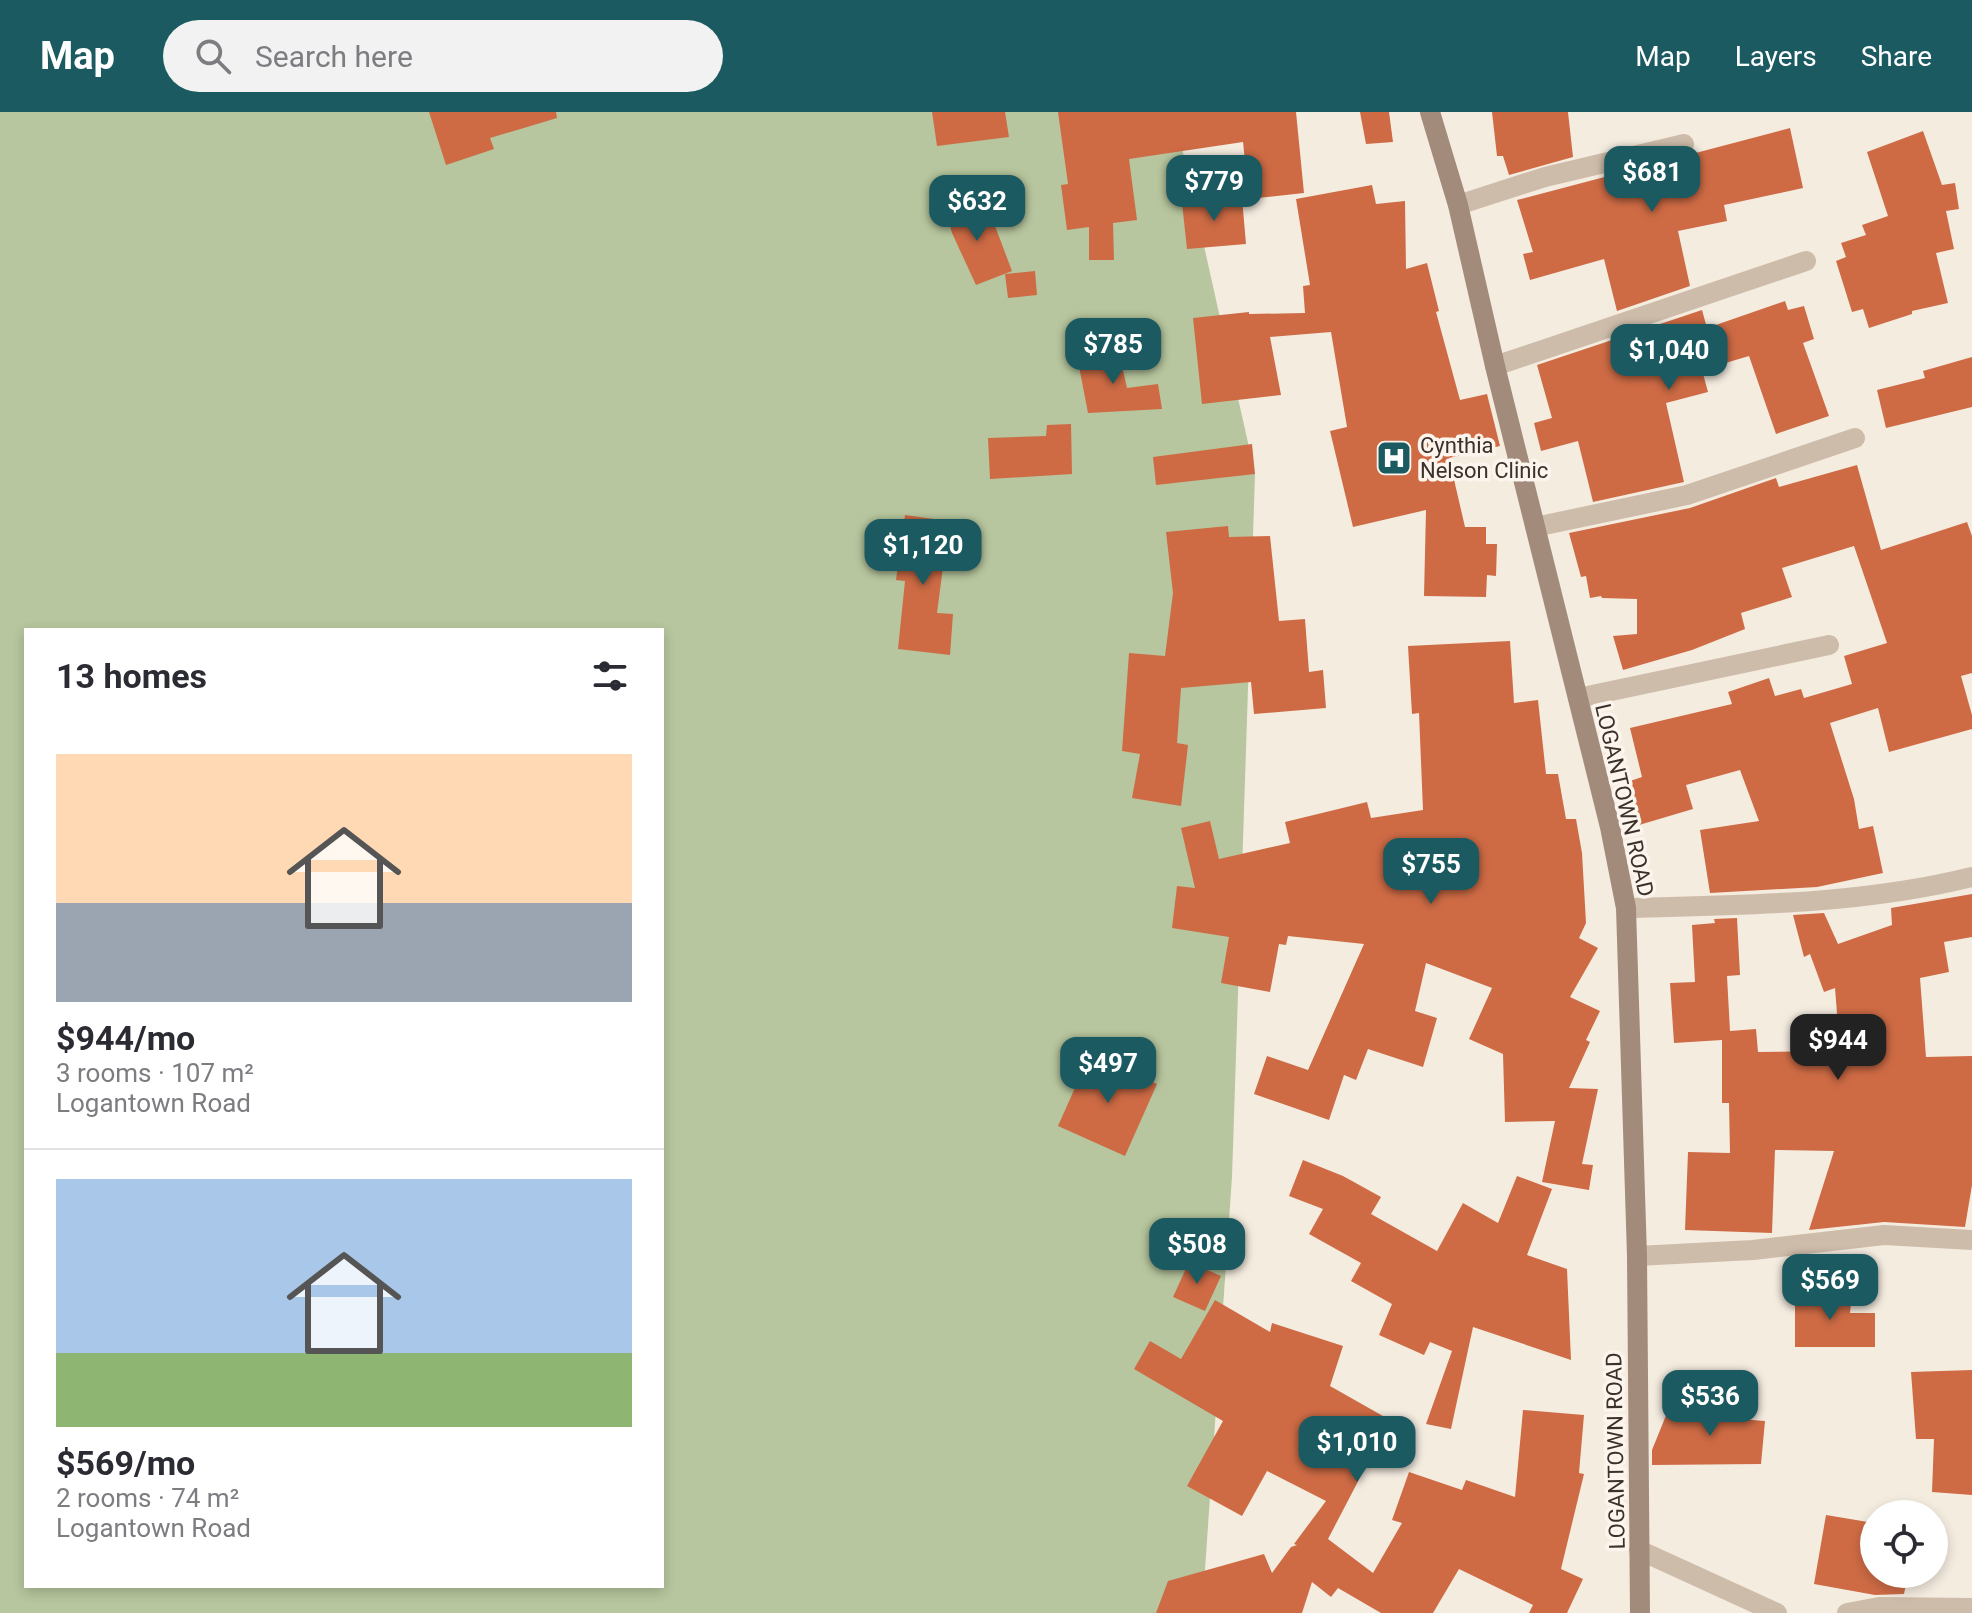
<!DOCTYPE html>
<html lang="en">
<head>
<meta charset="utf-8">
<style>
  body { margin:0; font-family:Roboto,sans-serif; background:#f2f2f3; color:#2b2b33; height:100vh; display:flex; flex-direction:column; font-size:30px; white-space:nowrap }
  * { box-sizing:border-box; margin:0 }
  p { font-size:26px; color:#7c7c81 }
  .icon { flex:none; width:44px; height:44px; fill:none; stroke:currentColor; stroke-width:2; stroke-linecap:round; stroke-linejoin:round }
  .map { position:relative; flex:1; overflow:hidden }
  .panel { position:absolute; left:24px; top:516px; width:640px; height:960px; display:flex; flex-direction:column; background:#fff; border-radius:0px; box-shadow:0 4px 12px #0003 }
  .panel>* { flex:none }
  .fabs { position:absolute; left:1860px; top:1388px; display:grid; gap:16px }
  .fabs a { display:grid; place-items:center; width:88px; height:88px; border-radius:50%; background:#fff; box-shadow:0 4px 12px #0003; font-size:40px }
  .price { position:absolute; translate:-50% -68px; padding:0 18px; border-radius:16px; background:#1c5a61; color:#fff; font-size:26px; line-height:52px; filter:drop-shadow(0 2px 4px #0008) }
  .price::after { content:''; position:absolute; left:50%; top:48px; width:24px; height:18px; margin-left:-12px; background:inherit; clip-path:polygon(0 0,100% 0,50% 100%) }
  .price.current { background:#222; color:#fff }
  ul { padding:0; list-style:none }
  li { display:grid; align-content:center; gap:16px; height:424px; padding:0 32px }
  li+li { border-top:2px solid #e1e1e2 }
  li span { display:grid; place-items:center; height:248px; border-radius:0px; color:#555 }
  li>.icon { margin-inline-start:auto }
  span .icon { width:144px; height:144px; fill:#fffc; stroke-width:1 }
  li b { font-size:34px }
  h2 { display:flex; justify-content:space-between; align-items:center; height:96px; padding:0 32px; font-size:34px }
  header { display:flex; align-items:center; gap:48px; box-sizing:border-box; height:112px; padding:0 40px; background:#1c5a61; color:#fff }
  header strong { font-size:38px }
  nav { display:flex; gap:44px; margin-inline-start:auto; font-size:28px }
  .search { width:560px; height:72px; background:#f2f2f3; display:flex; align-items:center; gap:20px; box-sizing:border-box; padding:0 28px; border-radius:44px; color:#7c7c81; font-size:30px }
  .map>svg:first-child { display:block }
  .green { fill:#b7c69e; fill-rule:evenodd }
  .building { fill:#ce6b45 }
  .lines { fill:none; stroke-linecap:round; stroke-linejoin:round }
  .street { stroke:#cebcaa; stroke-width:20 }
  .secondary { stroke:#a38b7b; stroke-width:20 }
  .labels { text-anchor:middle; stroke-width:7; stroke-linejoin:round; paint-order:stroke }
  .poi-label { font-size:22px; fill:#3c302a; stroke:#fcf5ed; text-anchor:start }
  .street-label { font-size:22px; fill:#3c302a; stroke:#fcf5ed }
</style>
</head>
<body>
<header>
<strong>Map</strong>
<div class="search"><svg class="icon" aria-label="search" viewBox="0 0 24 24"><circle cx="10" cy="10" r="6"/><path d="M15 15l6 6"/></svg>Search here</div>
<nav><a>Map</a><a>Layers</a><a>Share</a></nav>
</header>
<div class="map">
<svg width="1972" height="1501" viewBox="0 0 1972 1501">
  <rect width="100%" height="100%" fill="#f5ece0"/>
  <path class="green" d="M0 0H1174L1255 362 1232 1065 1202 1501H0ZM26 518H662V1474H26Z"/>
  <g class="building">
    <path d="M429 0H556L557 6 490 26 494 37 446 53Z"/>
    <path d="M932 0H1005L1009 25 937 34Z"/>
    <path d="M1058 0H1296L1304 81 1249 87 1243 30 1129 47 1137 108 1113 111 1114 148H1089V115L1067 118 1061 73 1068 72Z"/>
    <path d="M1360 0H1389L1393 30 1366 32Z"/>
    <path d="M1492 0H1568L1573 45 1509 63 1503 44H1497Z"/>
    <path d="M1790 16 1803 76 1724 93 1727 109 1678 119 1690 174 1617 199 1604 147 1530 168 1523 142 1533 140 1517 88Z"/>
    <path d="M1923 19 1942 73 1955 71 1959 97 1946 99 1954 137 1936 141 1948 191 1912 199V202L1869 216 1863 197 1852 200 1836 149 1846 145 1841 131 1866 123 1862 113 1888 104 1867 40Z"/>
    <path d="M1372 73 1376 92 1405 89 1406 157 1427 151 1439 199 1436 200 1460 288 1487 282 1500 334 1449 346 1465 415H1486V432H1497L1496 464 1487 463 1486 485 1424 484 1426 398 1353 415 1330 319 1347 315 1331 220 1270 225 1281 283 1202 292 1193 206 1249 200V202L1305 201 1303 174 1310 173 1296 87Z"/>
    <path d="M941 81 995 114 1012 159 976 173 952 121Z"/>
    <path d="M1242 86 1246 132 1187 137 1182 91Z"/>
    <path d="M1035 159 1037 183 1008 186 1005 162Z"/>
    <path d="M1785 189 1788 198 1804 194 1814 227 1803 231 1829 304 1776 322 1749 244 1702 258 1708 280 1666 291 1684 370 1593 390 1578 329 1541 339 1534 311 1552 306 1537 253 1702 198 1707 216Z"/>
    <path d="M1118 237 1127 276 1158 272 1162 297 1088 301 1077 244Z"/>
    <path d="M1972 245V295L1886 316 1877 278 1925 266 1923 259Z"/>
    <path d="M1071 312 1072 362 990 367 988 326 1046 324 1047 313Z"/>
    <path d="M1252 332 1255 362 1156 373 1153 345Z"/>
    <path d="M1857 353 1881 438 1967 410 1972 424V561L1961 564 1972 603V617L1889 640 1878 596 1830 611 1854 687 1859 717 1873 714 1883 761 1817 775 1710 781 1700 718 1759 709 1740 658 1686 673 1693 697 1639 713 1627 670 1642 665 1630 616 1732 592 1728 580 1769 566 1775 584 1801 577 1804 586 1852 572 1844 544 1887 531 1854 434 1782 456 1792 485 1741 501 1745 517 1692 538 1623 558 1613 524 1637 522V487L1602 486 1601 484 1590 486 1586 464 1581 465 1569 421 1690 396 1776 366 1779 375Z"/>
    <path d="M905 403 949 409 937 501 953 502 950 543 898 537 905 469 896 468Z"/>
    <path d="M1228 414 1229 425 1270 424 1279 509 1305 507 1309 560 1323 558 1326 596 1254 602 1251 570 1181 576 1177 631 1188 633 1181 694 1132 686 1140 642 1122 639 1129 541 1165 544 1173 481 1166 420Z"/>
    <path d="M1510 529 1514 591 1538 588 1546 662H1558L1566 707H1576L1582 741 1586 811 1579 826 1598 836 1570 885 1600 899 1586 928 1590 930 1569 976 1598 977 1582 1052 1593 1053 1589 1078 1542 1070 1555 1009 1505 1010 1503 942 1469 927 1492 876 1426 851 1415 899 1437 906 1423 955 1368 937 1356 968 1344 963 1329 1008 1254 982 1267 944 1308 958 1364 832 1288 824 1286 833 1279 832 1270 880 1221 871 1229 825 1172 816 1177 774 1195 776 1181 716 1210 709 1219 747 1290 731 1285 710 1367 690 1371 706 1423 698 1419 601 1412 602 1408 534Z"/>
    <path d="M1972 782V825L1944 830 1949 860 1920 866 1926 945 1972 944V1073L1965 1115 1884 1110 1809 1118 1834 1039 1775 1038 1772 1121 1685 1118 1688 1040 1730 1041 1729 991H1722V928L1674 931 1670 871 1695 870 1692 813 1715 811 1714 807 1737 806 1740 863 1727 864 1730 919 1756 917 1758 940 1840 939 1835 876 1824 880 1810 842 1804 845 1793 803 1824 801 1838 832 1892 813 1891 796Z"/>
    <path d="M1090 942 1157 972 1125 1044 1058 1014Z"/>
    <path d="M1303 1048 1343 1064 1381 1085 1371 1102 1437 1139 1463 1091 1498 1111 1517 1064 1552 1077 1527 1143 1567 1157 1571 1248 1473 1215 1451 1317 1426 1312 1452 1239 1430 1230 1424 1243 1379 1223 1392 1192 1351 1169 1361 1151 1309 1122 1323 1097 1289 1084Z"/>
    <path d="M1189 1150 1221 1164 1205 1199 1173 1185Z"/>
    <path d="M1795 1177H1836V1191H1851L1850 1201H1875V1235H1795Z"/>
    <path d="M1215 1188 1270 1220 1272 1211 1343 1234 1330 1274 1390 1308 1328 1427 1373 1461 1402 1411 1392 1408 1409 1360 1462 1378 1466 1368 1515 1385 1523 1298 1584 1303 1579 1361 1584 1362 1561 1457 1583 1467 1567 1501H1529L1533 1493 1459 1457 1433 1501H1381L1338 1476 1331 1485 1312 1470 1302 1501H1156L1168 1469 1264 1442 1272 1461 1291 1435 1297 1433 1294 1432 1326 1389 1267 1359 1242 1404 1187 1374 1223 1309 1134 1257 1150 1229 1181 1247Z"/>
    <path d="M1972 1258V1383L1932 1380 1934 1327H1916L1911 1260Z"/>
    <path d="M1711 1285 1741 1287 1739 1307 1765 1309 1761 1352 1652 1353V1338L1667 1301 1709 1304Z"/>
    <path d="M1826 1403 1874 1411V1462H1908L1904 1482 1875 1483 1814 1472Z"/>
  </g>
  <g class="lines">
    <g class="street">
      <path d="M1458 93 1545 65 1684 32"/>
      <path d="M1495 254 1806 149"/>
      <path d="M1535 415 1687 383 1855 326"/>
      <path d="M1578 586 1829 533"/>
      <path d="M1626 796C1742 793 1859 793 1972 765"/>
      <path d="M1637 1144 1753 1138 1884 1123 1972 1128"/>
      <path d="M1639 1438 1777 1501"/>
      <path d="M1847 1501 1879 1495 1972 1496"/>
    </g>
    <path class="secondary" d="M1430 0 1458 93 1495 254 1610 715 1626 796 1637 1144 1640 1501"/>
  </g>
  <defs>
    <symbol id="hospital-square" viewBox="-11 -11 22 22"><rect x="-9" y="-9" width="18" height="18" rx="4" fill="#1c5a61" stroke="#fcf5ed"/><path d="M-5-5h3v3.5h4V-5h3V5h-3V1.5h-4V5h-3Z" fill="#fff"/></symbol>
  </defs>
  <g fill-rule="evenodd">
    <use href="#hospital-square" x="1374" y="326" width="40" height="40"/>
  </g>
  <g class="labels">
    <g class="poi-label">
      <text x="1420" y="341">Cynthia<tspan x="1420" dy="25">Nelson Clinic</tspan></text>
    </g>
    <g class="street-label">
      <text transform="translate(1625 688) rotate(77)" y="8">LOGANTOWN ROAD</text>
      <text transform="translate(1615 1339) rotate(-91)" y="8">LOGANTOWN ROAD</text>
    </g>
  </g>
</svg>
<div class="fabs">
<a><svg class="icon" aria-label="locate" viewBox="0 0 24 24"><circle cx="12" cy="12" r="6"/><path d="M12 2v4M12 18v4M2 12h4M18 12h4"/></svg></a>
</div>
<b class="price" style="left:1652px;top:102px">$681</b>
<b class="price" style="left:1214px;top:111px">$779</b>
<b class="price" style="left:977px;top:131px">$632</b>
<b class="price" style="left:1113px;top:274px">$785</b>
<b class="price" style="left:1669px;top:280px">$1,040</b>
<b class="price" style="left:923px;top:475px">$1,120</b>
<b class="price" style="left:1431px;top:794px">$755</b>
<b class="price current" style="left:1838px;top:970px">$944</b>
<b class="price" style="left:1108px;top:993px">$497</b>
<b class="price" style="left:1197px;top:1174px">$508</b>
<b class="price" style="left:1830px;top:1210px">$569</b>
<b class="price" style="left:1710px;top:1326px">$536</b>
<b class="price" style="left:1357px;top:1372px">$1,010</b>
<section class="panel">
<h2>13 homes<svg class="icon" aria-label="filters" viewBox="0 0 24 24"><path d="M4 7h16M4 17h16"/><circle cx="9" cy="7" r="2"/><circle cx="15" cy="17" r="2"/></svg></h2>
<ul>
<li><span style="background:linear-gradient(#ffd9b3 60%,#9aa5b1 0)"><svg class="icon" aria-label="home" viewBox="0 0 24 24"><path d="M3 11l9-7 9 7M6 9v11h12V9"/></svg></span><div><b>$944/mo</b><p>3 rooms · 107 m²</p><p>Logantown Road</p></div></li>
<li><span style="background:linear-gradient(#a9c7e8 70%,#8fb573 0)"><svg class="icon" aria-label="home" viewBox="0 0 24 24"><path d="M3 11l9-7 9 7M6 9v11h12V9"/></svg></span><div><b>$569/mo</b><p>2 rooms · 74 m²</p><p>Logantown Road</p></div></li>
</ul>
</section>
</div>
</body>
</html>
